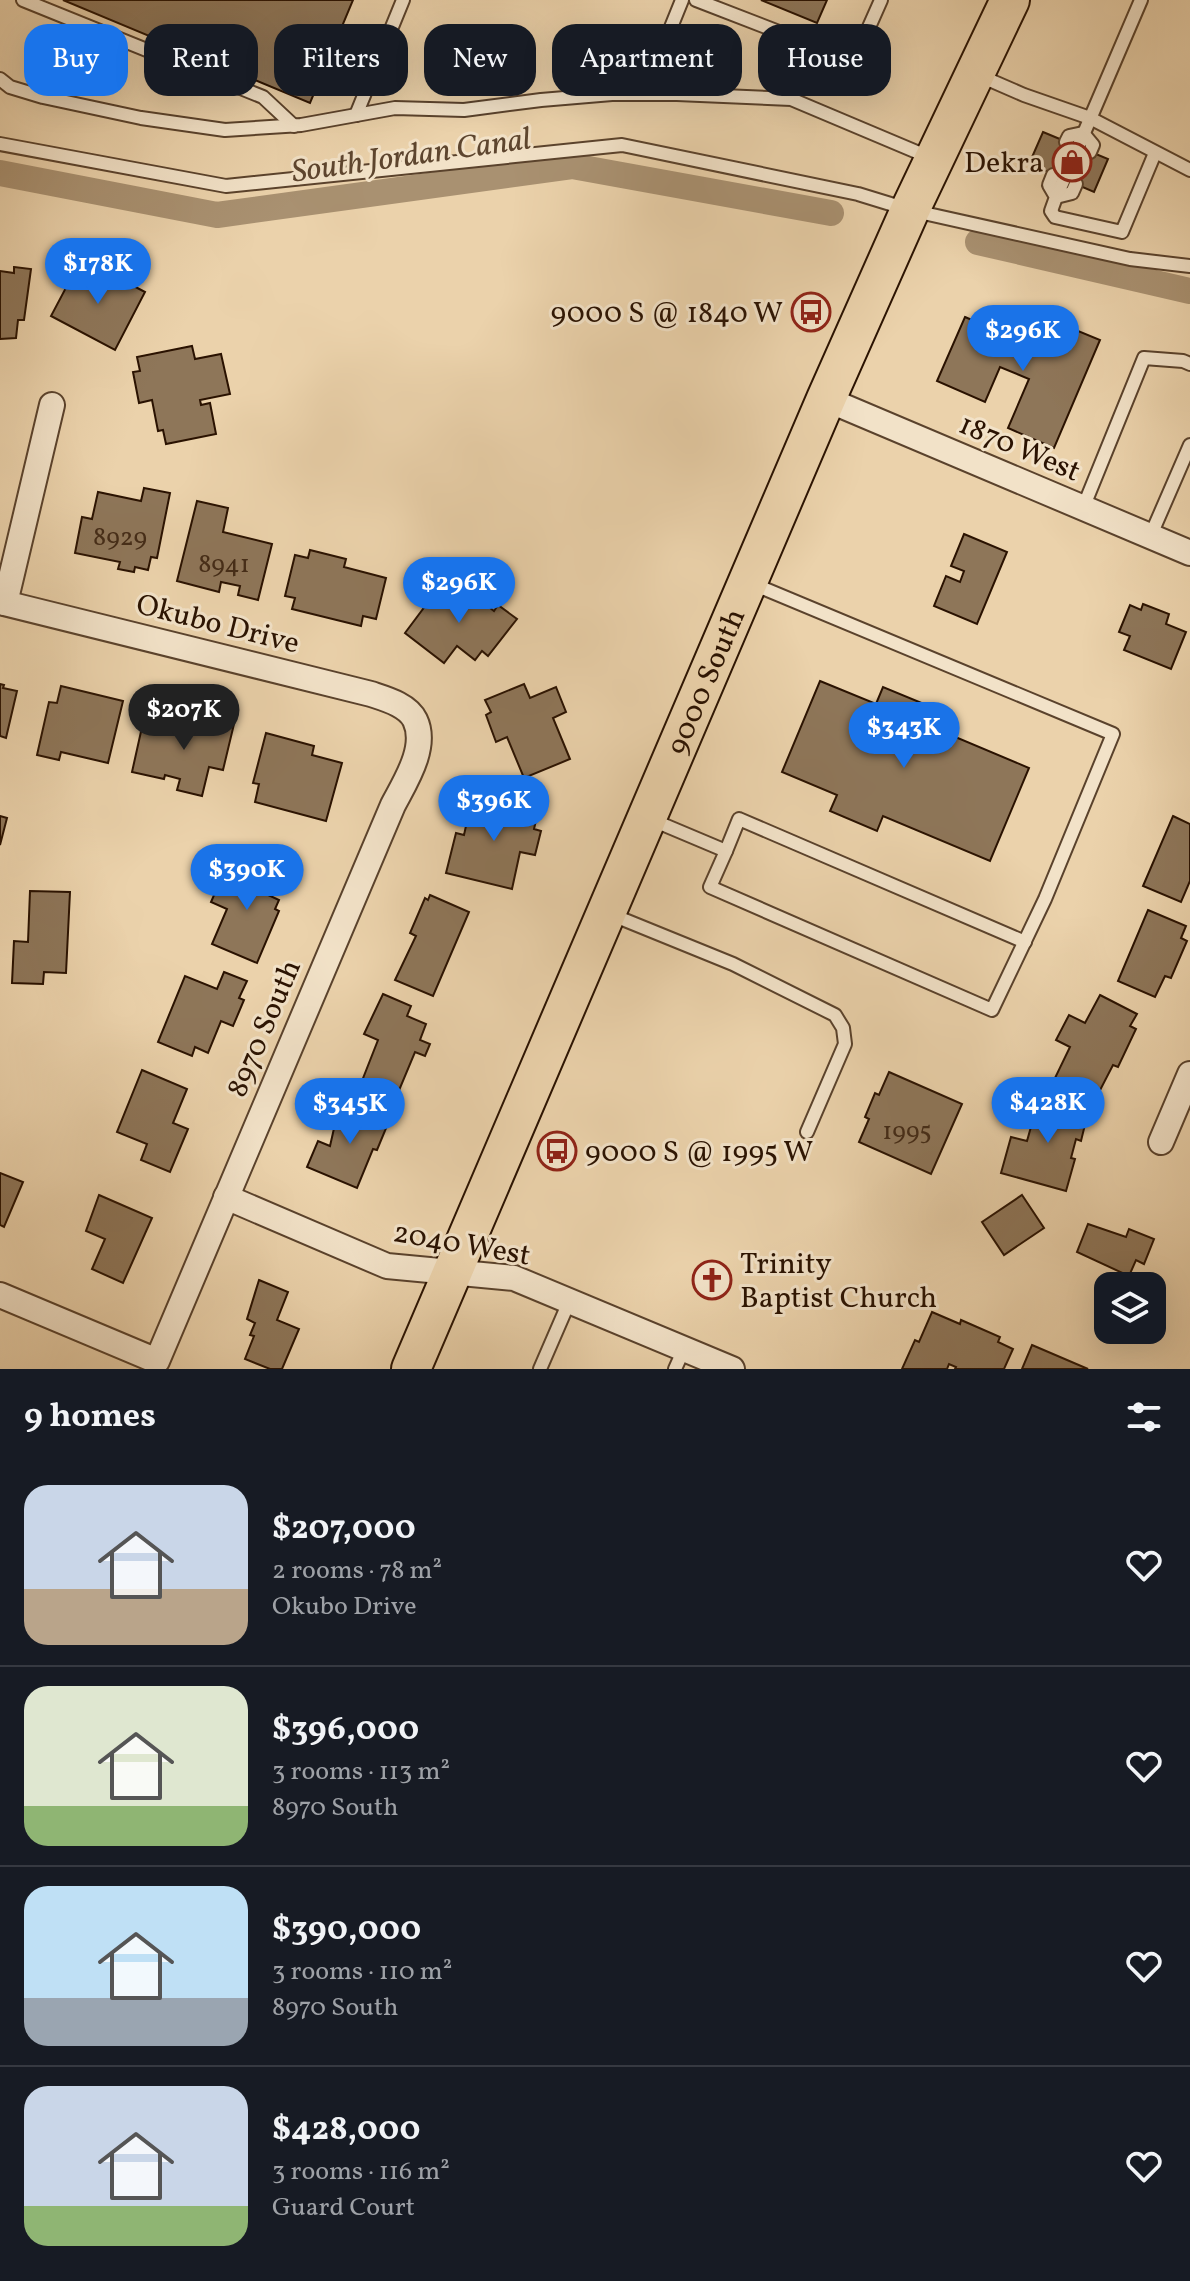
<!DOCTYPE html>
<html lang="en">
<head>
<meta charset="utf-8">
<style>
  body { margin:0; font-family:Vollkorn,serif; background:#20242c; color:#f1f3f6; height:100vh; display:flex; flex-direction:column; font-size:30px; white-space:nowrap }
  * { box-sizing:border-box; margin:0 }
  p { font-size:26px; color:#9ea1a6 }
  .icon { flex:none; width:44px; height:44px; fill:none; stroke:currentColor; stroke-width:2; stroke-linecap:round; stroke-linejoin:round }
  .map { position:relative; height:1369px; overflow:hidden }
  .side { display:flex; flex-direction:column; background:#171b24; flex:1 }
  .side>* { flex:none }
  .guide { position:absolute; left:24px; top:24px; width:1142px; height:72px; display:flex; gap:16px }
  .fabs { position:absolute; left:1094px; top:1272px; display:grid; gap:16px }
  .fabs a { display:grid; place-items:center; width:72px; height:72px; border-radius:16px; background:#171b24; box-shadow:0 8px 32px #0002; font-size:40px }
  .price { position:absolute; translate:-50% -68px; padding:0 18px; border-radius:28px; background:#1a73e8; color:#fff; font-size:26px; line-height:52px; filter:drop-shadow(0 2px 4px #0008) }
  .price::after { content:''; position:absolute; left:50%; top:48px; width:24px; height:18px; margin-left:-12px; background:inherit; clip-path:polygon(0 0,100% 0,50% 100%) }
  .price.selected { background:#222; color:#fff }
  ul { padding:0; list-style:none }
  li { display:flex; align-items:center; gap:24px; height:200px; padding:0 24px }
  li+li { border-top:2px solid #363941 }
  li span { display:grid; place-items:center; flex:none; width:224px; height:160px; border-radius:24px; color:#555 }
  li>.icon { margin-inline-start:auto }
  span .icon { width:96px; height:96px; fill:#fffc; stroke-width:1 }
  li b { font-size:34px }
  h2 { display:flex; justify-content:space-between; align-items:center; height:96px; padding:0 24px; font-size:34px }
  .tag { padding:0 28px; border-radius:24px; background:#171b24; box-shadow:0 8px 32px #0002; font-size:28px; line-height:72px }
  .tag.selected { background:#1a73e8; color:#fff }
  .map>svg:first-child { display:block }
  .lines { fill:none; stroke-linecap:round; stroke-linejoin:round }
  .canal { stroke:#a99171; stroke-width:26 }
  .building { fill:#8e7659; stroke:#2a1201; stroke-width:2 }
  .service-casing { stroke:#5a422c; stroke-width:16 }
  .minor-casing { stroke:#5a422c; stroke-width:28 }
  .primary-casing { stroke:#2a1201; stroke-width:42 }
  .service { stroke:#f2e2c8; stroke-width:12 }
  .minor { stroke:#f2e2c8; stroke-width:24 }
  .primary { stroke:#ebd2ab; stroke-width:38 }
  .labels { text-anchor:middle; stroke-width:6; stroke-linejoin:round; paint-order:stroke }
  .number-label { font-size:26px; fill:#432b17 }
  .poi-label { font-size:30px; fill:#2a1201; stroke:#f2e2c8; text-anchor:end }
  .street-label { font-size:30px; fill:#2a1201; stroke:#f2e2c8 }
  .water-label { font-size:32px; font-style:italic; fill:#5d452e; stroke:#f2e2c8 }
</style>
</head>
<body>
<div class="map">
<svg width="1190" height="1369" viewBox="0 0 1190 1369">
  <rect width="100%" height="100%" fill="#ebd2ab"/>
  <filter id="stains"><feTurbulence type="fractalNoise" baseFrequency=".0025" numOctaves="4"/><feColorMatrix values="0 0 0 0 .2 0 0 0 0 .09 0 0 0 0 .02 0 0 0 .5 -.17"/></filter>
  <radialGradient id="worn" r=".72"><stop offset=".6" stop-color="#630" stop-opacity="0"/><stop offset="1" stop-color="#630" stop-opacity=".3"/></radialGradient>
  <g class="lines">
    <g class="canal">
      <path d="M0 173 217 215 572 166 831 213"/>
      <path d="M978 242 1190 291"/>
    </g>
  </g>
  <g class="building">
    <path d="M63 0H353L310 103Z"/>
    <path d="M761 0H827L817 23Z"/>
    <path d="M1043 132 1108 159 1094 192 1029 164Z"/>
    <path d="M79 263 115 282 127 286 128 283 145 292 115 350 51 316Z"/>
    <path d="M14 267 31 269 24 320H18L16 338 0 339V271L14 273Z"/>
    <path d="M965 317 1042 350 1054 321 1100 340 1054 448 1008 428 1029 379 1000 367 985 402 937 381Z"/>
    <path d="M192 346 195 359 221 354 230 394 200 400 201 405 210 403 216 434 166 444 163 430 158 431 152 400 139 403 133 372 140 371 137 357Z"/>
    <path d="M144 488 170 493 157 558 151 557 148 570 135 567 134 572 118 569 120 562 75 553 82 517 92 519 98 492 141 501Z"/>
    <path d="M197 501 228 508 223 532 272 544 258 600 238 595 240 586 221 582 219 592 177 581Z"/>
    <path d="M964 534 1007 552 977 624 934 606 946 576 960 582 964 571 951 566Z"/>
    <path d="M310 550 346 559 344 567 386 578 376 619 363 616 361 626 292 609 295 598 285 596 295 555 308 558Z"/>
    <path d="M452 582 484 607 485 604 494 611 498 605 517 619 488 656 482 651 475 660 457 646 444 663 405 633 435 593 440 597Z"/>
    <path d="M1143 604 1169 614 1166 624 1186 632 1171 669 1124 650 1130 636 1119 632 1130 605 1141 610Z"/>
    <path d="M820 681 876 704 883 687 929 706 922 723 1029 768 990 861 883 816 877 831 830 811 837 795 782 772Z"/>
    <path d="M0 684 4 685 3 688 17 691 6 738 0 736Z"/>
    <path d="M524 684 530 698 556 687 566 712 553 718 570 759 524 778 507 737 496 742 486 715 491 712 485 700Z"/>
    <path d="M61 686 123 701 108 763 61 752 59 760 37 755 49 702 57 703Z"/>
    <path d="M192 714 234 724 223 770 209 767 202 796 177 790 180 779 165 775 164 779 132 772 142 727 146 728 147 723 170 728 171 723 188 728Z"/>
    <path d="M266 733 314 746 312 755 342 763 326 821 255 802 259 784 253 783Z"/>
    <path d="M485 796 530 807 528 814 537 816 534 829 541 831 535 855 520 852 512 889 446 873 456 833 464 835 470 808 482 810Z"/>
    <path d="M0 816 7 818 0 845Z"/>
    <path d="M1173 816 1190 824V881L1181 902 1143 886Z"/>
    <path d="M248 860 276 871 266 894 279 900 275 909 279 911 257 963 212 944 227 909 211 902 221 879 237 886Z"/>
    <path d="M30 891 70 892 66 973 44 972 43 984 12 983 14 941 28 942Z"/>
    <path d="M430 895 469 912 433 996 395 980 416 936 410 933 425 898 428 900Z"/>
    <path d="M1148 910 1186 926 1181 938 1187 941 1171 978 1165 976 1155 997 1118 981Z"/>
    <path d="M224 972 247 981 239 998 244 1000 233 1026 221 1021 208 1053 195 1047 192 1056 158 1042 185 976 217 989Z"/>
    <path d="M383 994 411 1006 407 1016 426 1024 420 1040 430 1044 425 1056 415 1052 395 1100 360 1086 378 1040 364 1034Z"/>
    <path d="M1100 995 1137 1014 1130 1026 1136 1029 1118 1067 1113 1065 1096 1098 1055 1078 1070 1047 1056 1040 1069 1015 1085 1023Z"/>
    <path d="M142 1070 187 1089 173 1123 188 1129 170 1172 141 1160 147 1144 117 1132Z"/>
    <path d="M889 1072 962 1104 931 1174 859 1142 869 1119 865 1117 875 1093 879 1095Z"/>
    <path d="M1040 1095 1089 1108 1081 1141 1076 1139 1071 1158 1075 1159 1066 1191 1001 1173 1011 1137 1027 1141Z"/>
    <path d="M347 1103 389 1121 377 1150 373 1149 357 1188 307 1167 318 1141 330 1146 335 1124 338 1125Z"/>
    <path d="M0 1173 23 1182 4 1227 0 1225Z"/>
    <path d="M99 1195 152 1218 123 1283 92 1269 105 1239 86 1231Z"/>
    <path d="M1022 1195 1044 1228 1004 1255 982 1222Z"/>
    <path d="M1088 1224 1126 1237 1129 1229 1154 1239 1144 1264 1136 1260 1129 1276 1077 1252Z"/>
    <path d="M259 1280 288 1292 277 1320 299 1329 282 1369H270L245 1359 254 1336 250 1335 255 1323 247 1319Z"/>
    <path d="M932 1312 960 1324 961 1320 1000 1337 998 1342 1013 1349 1004 1369H955L956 1367 949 1364 947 1369H902L915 1340 919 1342Z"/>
    <path d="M1032 1345 1088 1369H1022Z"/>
  </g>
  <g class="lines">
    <defs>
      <g id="service">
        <path d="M23 0 263 97 294 126"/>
        <path d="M696 0 854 61 881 0"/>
        <path d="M978 75 1024 95 1090 118 1190 170"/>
        <path d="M0 79 10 87 43 97 141 118 225 130 301 125 395 108 464 110 541 100 612 94H677L791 99 931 158"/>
        <path d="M644 94 682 0"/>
        <path d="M356 115 403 0"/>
        <path d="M1066 142 1069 136 1083 133 1093 145 1090 152"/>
        <path d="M0 144 226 186 622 145 858 194 910 210 1130 259 1190 266"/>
        <path d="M1078 147 1141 0"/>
        <path d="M1053 175 1049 185 1056 197 1051 211 1055 217 1122 232 1155 153"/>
        <path d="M1056 197 1072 193 1076 184"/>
        <path d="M1056 197 1064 179"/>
        <path d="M1083 508 1144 358 1183 361 1190 364"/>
        <path d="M1150 537 1190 445"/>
        <path d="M650 819 726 851 710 887 992 1010 1045 899 1113 734 753 584"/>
        <path d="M726 851 739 819 1025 942"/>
        <path d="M610 914 733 964 835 1015 843 1028 845 1044 807 1132"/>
        <path d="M540 1369 569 1302"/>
        <path d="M675 1369 684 1349"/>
      </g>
      <g id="minor">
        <path d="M826 399 1190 553"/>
        <path d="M0 602 371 694C386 699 408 705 415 720 428 747 405 782 393 805L157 1361 0 1295"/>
        <path d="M5 603 52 405"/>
        <path d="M1161 1142 1190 1074"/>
        <path d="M226 1197 387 1266 514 1278 732 1369"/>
      </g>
      <g id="primary">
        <path id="s1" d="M411 1369 826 399 910 210 1010 0"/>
      </g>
    </defs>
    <use href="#service" class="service-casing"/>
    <use href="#minor" class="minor-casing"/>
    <use href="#primary" class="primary-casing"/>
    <use href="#service" class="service"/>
    <use href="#minor" class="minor"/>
    <use href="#primary" class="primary"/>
  </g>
  <defs>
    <symbol id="shop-ring" viewBox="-11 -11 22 22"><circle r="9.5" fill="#f2e2c8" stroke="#8f2418" stroke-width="1.5"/><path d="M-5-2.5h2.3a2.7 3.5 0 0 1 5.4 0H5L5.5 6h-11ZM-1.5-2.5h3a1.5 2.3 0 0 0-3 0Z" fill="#8f2418"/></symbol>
    <symbol id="bus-ring" viewBox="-11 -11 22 22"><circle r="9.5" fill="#f2e2c8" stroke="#8f2418" stroke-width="1.5"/><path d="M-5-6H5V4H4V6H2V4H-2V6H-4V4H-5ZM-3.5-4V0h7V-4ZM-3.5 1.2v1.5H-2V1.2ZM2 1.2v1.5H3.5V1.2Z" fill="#8f2418"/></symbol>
    <symbol id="church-ring" viewBox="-11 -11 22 22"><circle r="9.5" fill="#f2e2c8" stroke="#8f2418" stroke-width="1.5"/><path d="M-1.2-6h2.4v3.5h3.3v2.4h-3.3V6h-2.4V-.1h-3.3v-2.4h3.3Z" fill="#8f2418"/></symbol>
  </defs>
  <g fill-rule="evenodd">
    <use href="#shop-ring" x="1050" y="140" width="44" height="44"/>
    <use href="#bus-ring" x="789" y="290" width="44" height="44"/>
    <use href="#bus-ring" x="535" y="1129" width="44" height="44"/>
    <use href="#church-ring" x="690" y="1258" width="44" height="44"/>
  </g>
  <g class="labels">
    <g class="number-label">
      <text x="120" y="545">8929</text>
      <text x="224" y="572">8941</text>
      <text x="907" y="1139">1995</text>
    </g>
    <g class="poi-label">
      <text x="1044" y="172">Dekra</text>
      <text x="783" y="322">9000 S @ 1840 W</text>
      <text x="585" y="1161" text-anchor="start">9000 S @ 1995 W</text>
      <text x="740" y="1273" text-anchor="start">Trinity<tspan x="740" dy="34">Baptist Church</tspan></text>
    </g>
    <g class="street-label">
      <text transform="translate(1020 447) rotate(23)" y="10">1870 West</text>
      <text transform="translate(218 623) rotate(14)" y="10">Okubo Drive</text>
      <text dy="10" stroke="none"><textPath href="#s1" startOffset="748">9000 South</textPath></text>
      <text transform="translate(263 1028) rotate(-67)" y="10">8970 South</text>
      <text transform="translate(462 1243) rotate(10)" y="10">2040 West</text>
    </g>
    <g class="water-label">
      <text transform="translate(411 154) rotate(-8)" y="11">South Jordan Canal</text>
    </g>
  </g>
  <rect width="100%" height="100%" filter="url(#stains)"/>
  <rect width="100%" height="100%" fill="url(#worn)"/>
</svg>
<div class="fabs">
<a><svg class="icon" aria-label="layers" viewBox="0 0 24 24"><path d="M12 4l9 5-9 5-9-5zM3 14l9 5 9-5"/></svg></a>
</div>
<b class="price" style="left:98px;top:306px">$178K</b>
<b class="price" style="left:1023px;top:373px">$296K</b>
<b class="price" style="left:459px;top:625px">$296K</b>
<b class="price selected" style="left:184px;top:752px">$207K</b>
<b class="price" style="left:904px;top:770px">$343K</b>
<b class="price" style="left:494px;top:843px">$396K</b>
<b class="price" style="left:247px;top:912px">$390K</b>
<b class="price" style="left:1048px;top:1145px">$428K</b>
<b class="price" style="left:350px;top:1146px">$345K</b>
<div class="guide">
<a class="tag selected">Buy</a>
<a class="tag">Rent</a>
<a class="tag">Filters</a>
<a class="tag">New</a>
<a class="tag">Apartment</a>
<a class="tag">House</a>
</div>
</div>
<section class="side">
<h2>9 homes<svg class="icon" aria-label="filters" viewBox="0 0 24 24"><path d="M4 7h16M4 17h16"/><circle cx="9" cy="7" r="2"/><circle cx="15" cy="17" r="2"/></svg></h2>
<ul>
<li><span style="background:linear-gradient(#c9d6e8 65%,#b9a48a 0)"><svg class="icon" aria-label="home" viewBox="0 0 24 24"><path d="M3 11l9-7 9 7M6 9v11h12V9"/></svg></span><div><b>$207,000</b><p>2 rooms · 78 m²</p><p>Okubo Drive</p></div><svg class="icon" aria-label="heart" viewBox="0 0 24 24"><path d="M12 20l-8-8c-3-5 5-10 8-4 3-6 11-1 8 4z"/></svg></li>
<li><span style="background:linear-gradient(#dfe7d0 75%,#8fb573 0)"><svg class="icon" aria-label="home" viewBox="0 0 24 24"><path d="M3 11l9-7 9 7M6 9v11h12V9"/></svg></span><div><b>$396,000</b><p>3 rooms · 113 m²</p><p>8970 South</p></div><svg class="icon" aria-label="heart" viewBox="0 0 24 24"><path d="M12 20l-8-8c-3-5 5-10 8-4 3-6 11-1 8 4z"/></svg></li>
<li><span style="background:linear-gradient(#bfe0f5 70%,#9aa5b1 0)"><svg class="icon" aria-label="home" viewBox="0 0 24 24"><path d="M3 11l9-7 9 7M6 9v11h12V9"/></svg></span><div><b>$390,000</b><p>3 rooms · 110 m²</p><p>8970 South</p></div><svg class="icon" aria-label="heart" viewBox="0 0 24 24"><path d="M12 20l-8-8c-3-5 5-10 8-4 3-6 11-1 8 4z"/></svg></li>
<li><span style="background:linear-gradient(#c9d6e8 75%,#8fb573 0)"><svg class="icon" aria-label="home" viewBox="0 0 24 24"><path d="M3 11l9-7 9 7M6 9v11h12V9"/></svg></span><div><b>$428,000</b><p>3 rooms · 116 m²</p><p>Guard Court</p></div><svg class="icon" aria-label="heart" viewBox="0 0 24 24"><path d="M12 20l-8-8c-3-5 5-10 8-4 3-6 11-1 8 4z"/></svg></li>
</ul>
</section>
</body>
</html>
